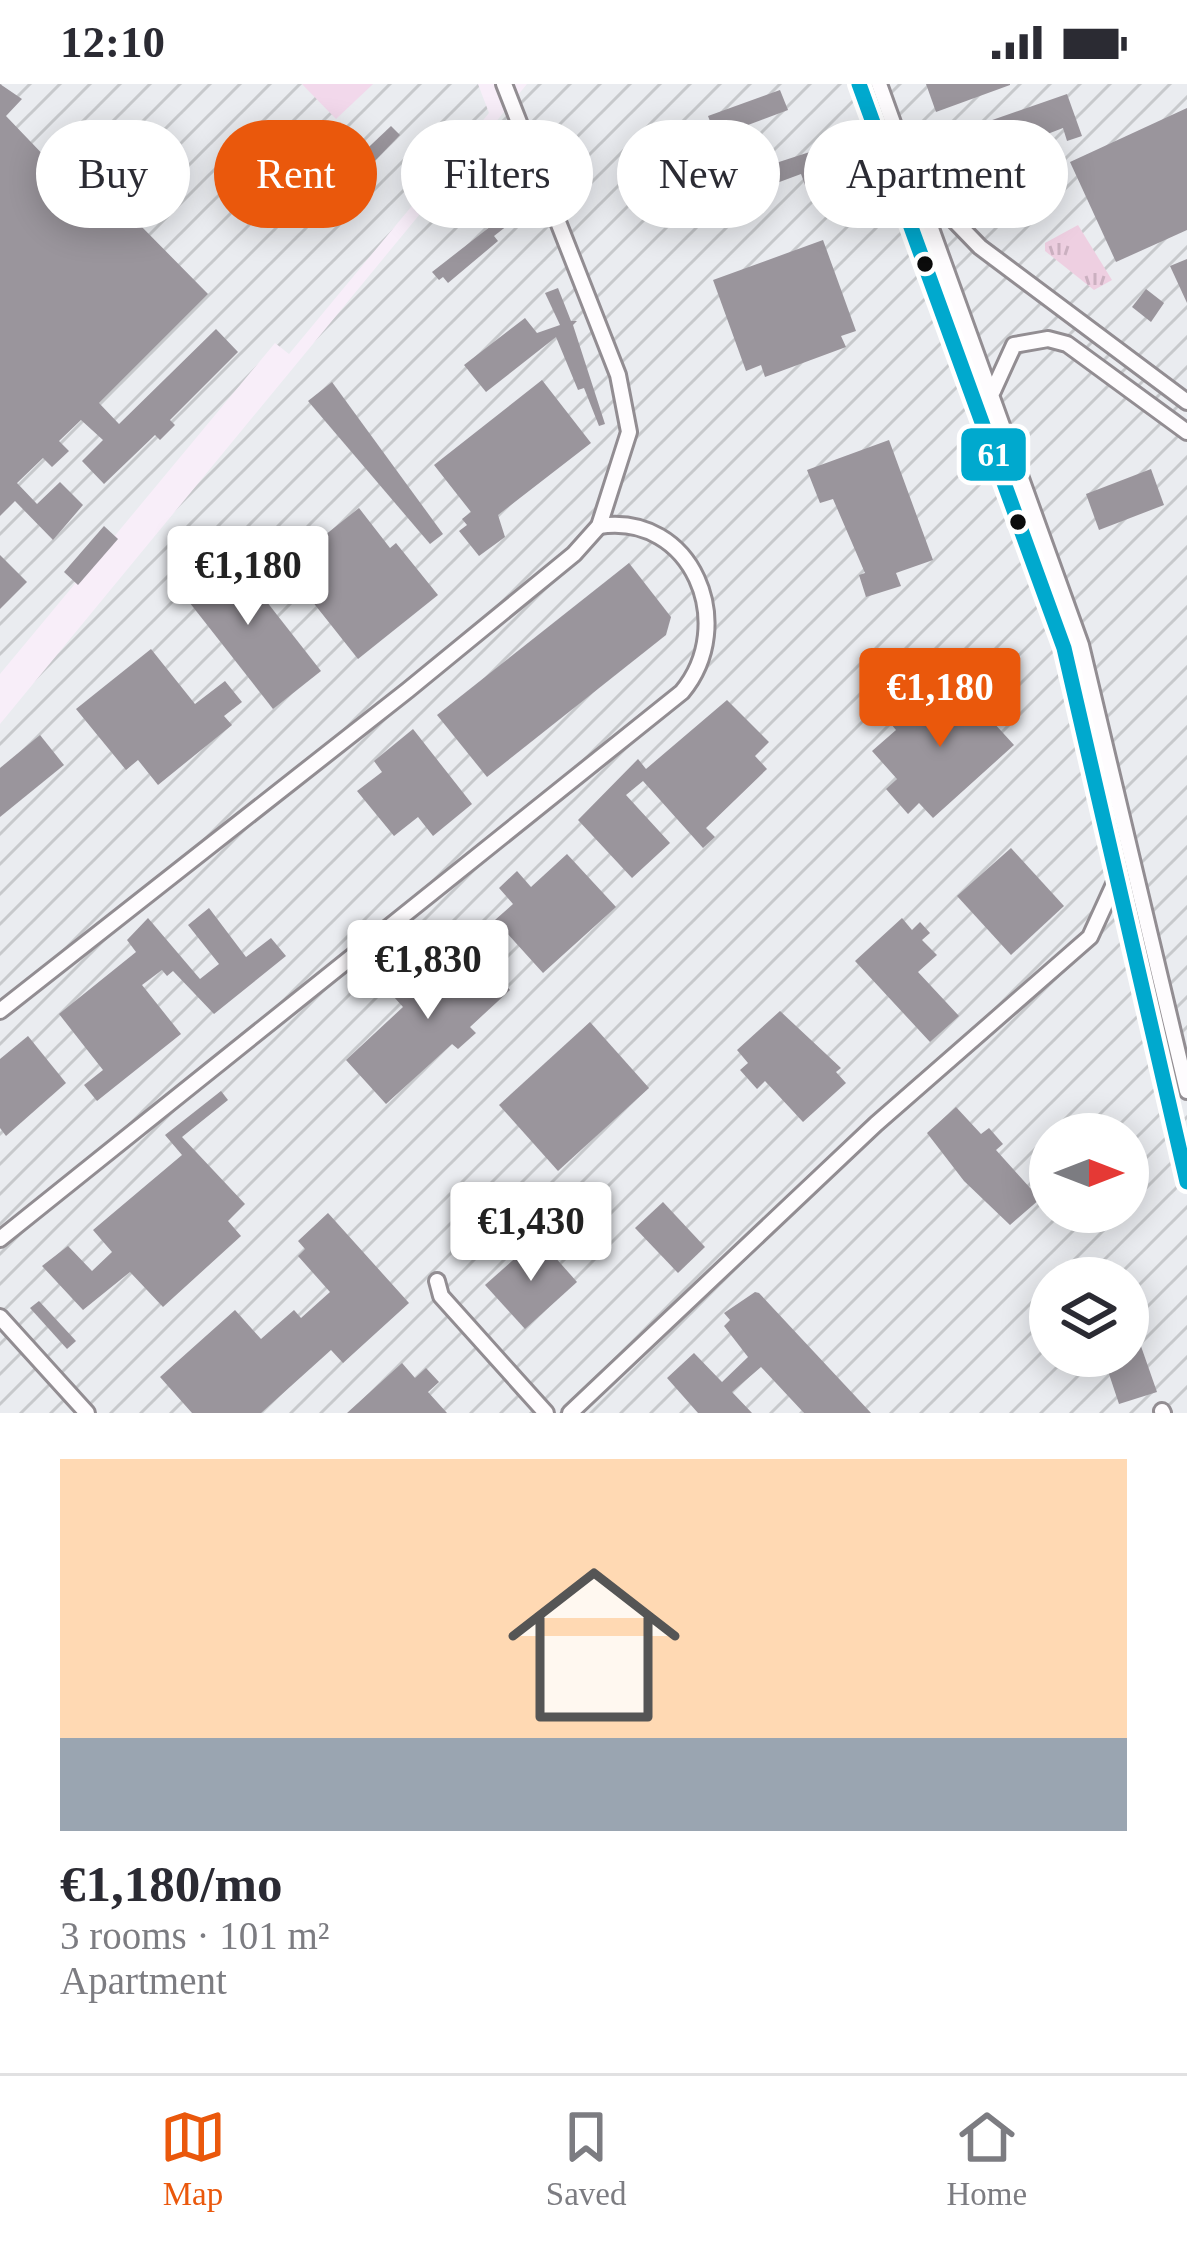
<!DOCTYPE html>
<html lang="en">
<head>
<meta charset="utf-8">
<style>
  body { margin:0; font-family:Georgia,serif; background:#f2f2f3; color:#2b2b33; height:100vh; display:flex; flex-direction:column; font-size:45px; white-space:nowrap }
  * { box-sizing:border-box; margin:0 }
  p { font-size:39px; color:#7c7c81 }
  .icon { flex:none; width:66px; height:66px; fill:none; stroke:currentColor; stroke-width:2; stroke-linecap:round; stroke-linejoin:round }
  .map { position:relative; height:1329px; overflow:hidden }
  .sheet { display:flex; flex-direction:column; background:#fff; flex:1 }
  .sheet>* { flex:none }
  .banner { position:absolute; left:36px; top:36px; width:1116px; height:108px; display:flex; gap:24px }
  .needle { width:78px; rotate:90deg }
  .tools { position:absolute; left:1029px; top:1029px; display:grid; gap:24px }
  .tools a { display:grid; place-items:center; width:120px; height:120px; border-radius:50%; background:#fff; box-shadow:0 6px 30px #0003; font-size:60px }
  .price { position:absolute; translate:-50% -102px; padding:0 27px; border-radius:12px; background:#fff; color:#222; font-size:39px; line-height:78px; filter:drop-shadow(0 3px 6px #0008) }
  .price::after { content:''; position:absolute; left:50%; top:72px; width:36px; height:27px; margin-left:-18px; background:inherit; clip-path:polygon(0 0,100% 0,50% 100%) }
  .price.active { background:#ea580c; color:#fff }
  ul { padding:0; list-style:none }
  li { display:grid; align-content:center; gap:24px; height:636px; padding:0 60px }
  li+li { border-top:3px solid #e1e1e2 }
  li span { display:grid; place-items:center; height:372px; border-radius:0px; color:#555 }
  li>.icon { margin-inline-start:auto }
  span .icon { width:216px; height:216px; fill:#fffc; stroke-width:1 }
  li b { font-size:51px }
  .tag { padding:0 42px; border-radius:54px; background:#fff; box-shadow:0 6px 30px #0003; font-size:42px; line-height:108px }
  .tag.active { background:#ea580c; color:#fff }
  .status { display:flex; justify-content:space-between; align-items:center; height:84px; padding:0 60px; background:#fff; direction:ltr }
  .status svg { height:33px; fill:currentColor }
  .tabs { display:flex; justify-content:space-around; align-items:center; height:168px; border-top:3px solid #e1e1e2; background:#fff; font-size:33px; color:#7c7c81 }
  .tabs a { display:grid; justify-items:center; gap:6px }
  .tabs .active { color:#ea580c }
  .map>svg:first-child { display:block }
  .industrial { fill:url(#industrial-furrows); fill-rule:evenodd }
  .grass { fill:url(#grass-tufts) }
  .pitch { fill:#f2d8eb }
  .building { fill:#9a959c }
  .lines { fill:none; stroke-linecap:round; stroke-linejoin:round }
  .minor-casing { stroke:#928d92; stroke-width:20 }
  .minor { stroke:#fefcfe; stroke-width:14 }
  .bus-1-casing { stroke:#fff; stroke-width:24 }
  .bus-1 { stroke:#00a9ce; stroke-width:15 }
  .bus-dot { fill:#0b0b0b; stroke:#fff; stroke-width:4.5 }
  .line-badge { stroke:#fff; stroke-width:4.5 }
  .badge-label { font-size:33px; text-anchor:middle; font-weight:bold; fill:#fff }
</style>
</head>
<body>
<div class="status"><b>12:10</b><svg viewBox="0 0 49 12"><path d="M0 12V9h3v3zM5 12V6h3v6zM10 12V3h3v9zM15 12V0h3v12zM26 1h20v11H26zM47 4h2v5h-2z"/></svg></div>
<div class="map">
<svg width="1187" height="1329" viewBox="0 0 1187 1329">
  <defs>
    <pattern id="industrial-furrows" width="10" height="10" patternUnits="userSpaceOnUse" patternTransform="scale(3)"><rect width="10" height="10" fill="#eaecf0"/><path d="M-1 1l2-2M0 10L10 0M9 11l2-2" fill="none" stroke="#c7c9cc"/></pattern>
    <pattern id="grass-tufts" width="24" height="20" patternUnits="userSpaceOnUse" patternTransform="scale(3)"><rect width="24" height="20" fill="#eecfe1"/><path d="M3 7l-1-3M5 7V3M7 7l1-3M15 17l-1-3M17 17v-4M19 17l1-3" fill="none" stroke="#cbb0c0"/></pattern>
  </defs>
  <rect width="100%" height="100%" fill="#f8eef9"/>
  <g class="industrial">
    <path d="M0 0H478L489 29 289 270 275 259 0 590Z"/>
    <path d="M527 0H1187V1329H0V640ZM1050 1050H1128V1128H1050ZM1050 1194H1128V1272H1050Z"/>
  </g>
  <path class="grass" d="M1078 141 1112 196 1094 206 1045 167V159Z"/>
  <path class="pitch" d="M302 0H373L336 35Z"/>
  <g class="building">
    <path d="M0 0 22 15 6 32 51 79 65 65 208 210 99 319 119 340 216 245 238 268 170 336 175 341 160 356 155 351 104 400 82 377 103 356 81 336 59 357 69 367 52 383 43 374 17 399 37 420 60 398 83 421 53 456 15 417 0 432Z"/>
    <path d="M926 0H1010V1L936 28Z"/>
    <path d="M780 6 788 26 716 53 708 32Z"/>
    <path d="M1067 10 1082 52 1067 57 1063 44 1019 61 1025 77 997 89 1001 97 976 108 955 49Z"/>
    <path d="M1187 24V146L1116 178 1070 78Z"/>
    <path d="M391 42 400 51 326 127 314 115Z"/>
    <path d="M680 48 689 72 678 76 670 52Z"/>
    <path d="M822 64 832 91 805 101 801 90 758 106 751 87Z"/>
    <path d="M741 109 746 136 713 144 706 124Z"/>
    <path d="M523 117 527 126 494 152 498 157 448 199 443 193 439 196 432 188Z"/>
    <path d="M823 156 856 247 841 252 846 263 765 293 761 281 746 287 713 196Z"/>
    <path d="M1187 175V219L1170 182Z"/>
    <path d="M558 204 571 237H577L573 241 605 340 599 342 584 304 578 306 556 253 486 308 464 281 525 234 537 249 560 241 545 209Z"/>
    <path d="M1146 205 1164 219 1151 238 1132 223Z"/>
    <path d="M542 296 591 359 498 431 505 453 479 472 459 447 467 441 462 435 471 428 434 381Z"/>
    <path d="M332 298 443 450 430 460 308 317Z"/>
    <path d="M889 356 933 476 896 489 901 502 866 513 859 491 865 489 833 415 820 419 807 386Z"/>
    <path d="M1151 385 1164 421 1099 446 1086 410Z"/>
    <path d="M359 424 390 464 396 459 438 511 358 575 285 483Z"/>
    <path d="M104 442 118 455 78 501 64 488Z"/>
    <path d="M223 462 321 587 273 625 175 500Z"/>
    <path d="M0 471 27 498 0 525Z"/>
    <path d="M629 479 671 533 666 551 487 693 437 631Z"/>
    <path d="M151 565 195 620 225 597 242 618 224 632 232 641 158 701 138 676 126 686 76 625Z"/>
    <path d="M932 603 945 617 961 603 1014 661 933 734 919 719 908 730 886 705 897 695 872 667 896 646 891 640Z"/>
    <path d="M727 616 769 658 755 672 767 685 706 744 715 753 703 764 643 697 626 711 670 759 632 794 578 736 638 675 646 685Z"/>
    <path d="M413 645 472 720 433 752 418 733 394 752 357 707 382 688 374 677Z"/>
    <path d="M40 651 64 681 0 733V684Z"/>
    <path d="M1011 764 1064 822 1011 871 957 812Z"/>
    <path d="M567 770 616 823 543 889 495 836 513 820 499 804 517 787 531 803Z"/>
    <path d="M209 824 246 873 271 854 286 872 214 930 173 887 167 892 162 886 142 901 181 950 97 1017 84 1001 103 986 59 930 136 868 127 856 148 834 200 895 219 880 188 841Z"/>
    <path d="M902 834 912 846 920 838 930 849 922 856 937 871 918 888 959 932 930 958 855 877Z"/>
    <path d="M469 860 510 906 470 943 476 949 458 965 452 960 386 1020 346 976 403 923 394 913 403 902 432 878 442 888Z"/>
    <path d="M780 927 841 984 836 988 846 999 803 1038 765 997 757 1005 740 986 748 979 737 966Z"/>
    <path d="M590 938 649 1004 558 1087 499 1021Z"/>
    <path d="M28 952 66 999 6 1052 0 1044V975Z"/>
    <path d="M221 1007 228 1016 182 1053 245 1120 228 1137 241 1152 163 1223 130 1188 83 1226 42 1182 68 1162 92 1187 112 1168 93 1146 182 1071 165 1051Z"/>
    <path d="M956 1023 981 1050 989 1044 1003 1060 996 1066 1040 1115 1010 1141 964 1097 927 1049Z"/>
    <path d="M663 1118 705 1163 678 1189 635 1144Z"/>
    <path d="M328 1129 409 1219 343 1279 331 1266 261 1329H192L160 1293 235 1226 261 1255 294 1226 301 1234 330 1208 298 1172 305 1165 298 1157Z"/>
    <path d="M538 1154 577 1198 525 1245 485 1201Z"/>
    <path d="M755 1208 759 1209 871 1329H804L761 1283 732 1308 752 1329H698L667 1294 694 1269 722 1298 748 1273 724 1242 730 1236 724 1229Z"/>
    <path d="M39 1217 76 1257 67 1265 30 1224Z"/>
    <path d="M1128 1225 1157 1308 1119 1320 1103 1272H1128Z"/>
    <path d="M402 1279 415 1294 426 1284 439 1298 428 1308 447 1329H347Z"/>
  </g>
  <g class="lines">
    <defs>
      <g id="minor">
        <path d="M859 0 1064 564 1187 1098"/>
        <path d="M879 0 1081 561 1187 1007"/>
        <path d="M921 102 980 163 1187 318"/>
        <path d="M993 307 1014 261 1048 255 1067 260 1187 348"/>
        <path d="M0 927 408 606 574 470 599 442 629 348 618 291 504 0"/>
        <path d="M0 1155 682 608C738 541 693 428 599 442"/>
        <path d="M437 1197 441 1212 546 1329"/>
        <path d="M0 1233 87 1329"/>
        <path d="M1162 1327 1163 1329"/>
        <path d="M570 1329 876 1040 1090 853 1116 796"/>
      </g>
    </defs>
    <use href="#minor" class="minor-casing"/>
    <use href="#minor" class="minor"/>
    <defs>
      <path id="bus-1" d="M859 0 1064 564 1187 1098"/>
    </defs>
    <use href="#bus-1" class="bus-1-casing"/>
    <use href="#bus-1" class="bus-1"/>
  </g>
  <g class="bus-dot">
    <circle cx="925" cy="180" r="10"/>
    <circle cx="1018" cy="438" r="10"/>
  </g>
  <rect class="line-badge" x="959" y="342" width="69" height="57" rx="12" fill="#00a9ce"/>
  <g class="badge-label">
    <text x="994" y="382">61</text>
  </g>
</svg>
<div class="tools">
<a><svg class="needle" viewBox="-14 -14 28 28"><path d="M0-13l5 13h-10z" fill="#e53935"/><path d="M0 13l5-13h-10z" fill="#7c7c81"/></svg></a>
<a><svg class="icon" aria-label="layers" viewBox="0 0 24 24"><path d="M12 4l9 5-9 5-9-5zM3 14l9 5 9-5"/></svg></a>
</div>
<b class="price" style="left:248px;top:544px">€1,180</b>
<b class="price active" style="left:940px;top:666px">€1,180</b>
<b class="price" style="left:428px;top:938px">€1,830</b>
<b class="price" style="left:531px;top:1200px">€1,430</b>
<div class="banner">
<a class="tag">Buy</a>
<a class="tag active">Rent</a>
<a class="tag">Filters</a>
<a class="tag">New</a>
<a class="tag">Apartment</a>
</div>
</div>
<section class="sheet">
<ul>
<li><span style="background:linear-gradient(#ffd9b3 75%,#9aa5b1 0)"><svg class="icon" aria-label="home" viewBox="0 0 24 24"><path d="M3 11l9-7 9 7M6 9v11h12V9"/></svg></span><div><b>€1,180/mo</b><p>3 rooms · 101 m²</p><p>Apartment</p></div></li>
</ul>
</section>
<nav class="tabs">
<a class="active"><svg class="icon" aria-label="map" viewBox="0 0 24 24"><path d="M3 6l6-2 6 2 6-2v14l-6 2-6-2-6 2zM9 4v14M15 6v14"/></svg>Map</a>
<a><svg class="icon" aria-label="saved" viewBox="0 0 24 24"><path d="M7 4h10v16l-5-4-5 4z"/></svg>Saved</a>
<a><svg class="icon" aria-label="home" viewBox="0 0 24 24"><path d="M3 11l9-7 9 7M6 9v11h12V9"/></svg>Home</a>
</nav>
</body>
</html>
